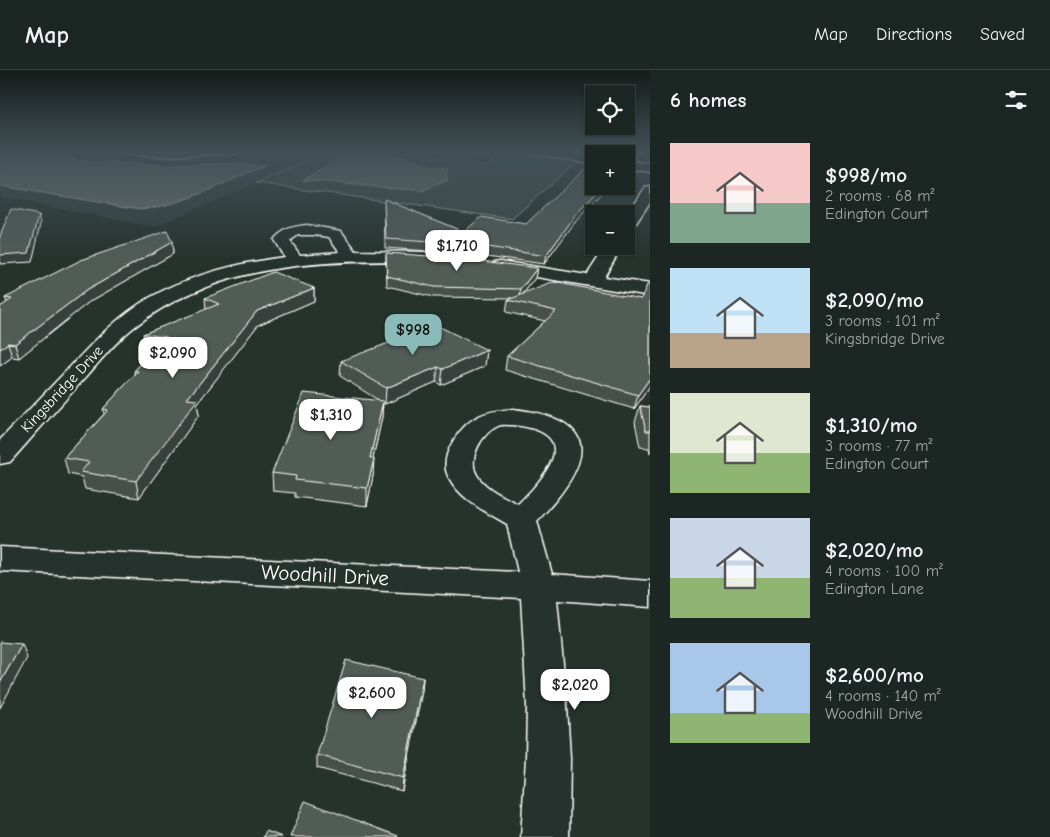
<!DOCTYPE html>
<html lang="en">
<head>
<meta charset="utf-8">
<style>
  body { margin:0; font-family:"Comic Neue",sans-serif; background:#252e2a; color:#f1f3f6; height:100vh; display:flex; flex-direction:column; font-size:19px; white-space:nowrap }
  * { box-sizing:border-box; margin:0 }
  p { font-size:16px; color:#a0a5a5 }
  .icon { flex:none; width:28px; height:28px; fill:none; stroke:currentColor; stroke-width:2; stroke-linecap:round; stroke-linejoin:round }
  .map { position:relative; flex:1; overflow:hidden }
  .panel { display:flex; flex-direction:column; background:#1c2622; width:400px }
  .panel>* { flex:none }
  .buttons { position:absolute; left:585px; top:15px; display:grid; gap:10px }
  .buttons a { display:grid; place-items:center; width:50px; height:50px; border-radius:0px; background:#1c2622; box-shadow:0 1px 4px #0004,0 0 0 1px #3a4340; font-size:25px }
  .price { position:absolute; translate:-50% -42px; padding:0 11px; border-radius:10px; background:#fff; color:#222; font-size:16px; line-height:32px; filter:drop-shadow(0 1px 2px #0008) }
  .price::after { content:''; position:absolute; left:50%; top:30px; width:15px; height:11px; margin-left:-8px; background:inherit; clip-path:polygon(0 0,100% 0,50% 100%) }
  .price.current { background:#8bbbb9; color:#111 }
  ul { padding:0; list-style:none }
  li { display:flex; align-items:center; gap:15px; height:125px; padding:0 20px }
  li span { display:grid; place-items:center; flex:none; width:140px; height:100px; border-radius:0px; color:#555 }
  li>.icon { margin-inline-start:auto }
  span .icon { width:60px; height:60px; fill:#fffc; stroke-width:1 }
  li b { font-size:21px }
  h2 { display:flex; justify-content:space-between; align-items:center; height:60px; padding:0 20px; font-size:21px }
  header { display:flex; align-items:center; gap:30px; box-sizing:border-box; height:70px; padding:0 25px; background:#1c2622; border-bottom:1px solid #3a4340 }
  header strong { font-size:24px }
  nav { display:flex; gap:28px; margin-inline-start:auto; font-size:18px }
  main { display:flex; flex:1; min-height:0 }
  .map>svg:first-child { display:block }
  .built { fill:#333f3a }
  .green { fill:#3e4944; stroke:#9ea4a2 }
  .water { fill:#67706c; stroke:#a4a9a7 }
  .lines { fill:none; stroke-linecap:round; stroke-linejoin:round }
  .service-casing { stroke:#fff; stroke-width:4 }
  .minor-casing { stroke:#fff; stroke-width:3 }
  .service { fill:#26332d; fill-rule:evenodd }
  .minor { fill:#26332d; fill-rule:evenodd }
  .wall { fill:#464f4b; stroke:#fff }
  .shaded-wall { fill:#39403d; stroke:#fff }
  .building { fill:#515c57; stroke:#fff }
  .labels { text-anchor:middle; stroke-width:5; stroke-linejoin:round; paint-order:stroke }
  .far-street-label { font-size:15px; fill:#fff; stroke:#26332d }
  .near-street-label { font-size:21px; fill:#fff; stroke:#26332d }
</style>
</head>
<body>
<header>
<strong>Map</strong>
<nav><a>Map</a><a>Directions</a><a>Saved</a></nav>
</header>
<main>
<div class="map">
<svg width="650" height="767" viewBox="0 0 650 767">
  <rect width="100%" height="100%" fill="#26332d"/>
  <filter id="ink" filterUnits="userSpaceOnUse"><feTurbulence type="fractalNoise" baseFrequency=".02" numOctaves="2"/><feDisplacementMap in="SourceGraphic" scale="10" xChannelSelector="R" yChannelSelector="G"/><feConvolveMatrix kernelMatrix="1 2 1 2 8 2 1 2 1" color-interpolation-filters="sRGB"/></filter>
  <g filter="url(#ink)">
    <path class="built" d="M0 81H331L154 157 0 127Z"/>
    <path class="green" d="M331 81H412L422 85 485 96 507 81H522L579 89 512 149 256 113Z"/>
    <g class="water">
      <path d="M0 81H14C62 89 110 95 158 95 194 96 229 91 265 96 224 112 184 136 140 139L0 116Z"/>
      <path d="M352 81H383L429 96 448 98 446 103 448 110 423 121 303 110Z"/>
    </g>
    <g class="lines">
      <defs>
        <path id="service" d="M107 81H239L236 83 156 86Z"/>
        <g id="minor">
          <path d="M531 81H560L594 86V94L536 84Z"/>
          <path d="M626 90 650 94V102L626 98Z"/>
          <path d="M650 117V132L631 161 626 163V146L645 118Z"/>
          <path d="M307 155 341 161 356 181 423 182 429 183 432 187 429 191 423 192C323 189 216 193 133 258 115 272 101 290 86 307 60 335 35 364 10 392L0 394V370C23 346 46 322 69 298 93 272 118 246 149 228 190 205 238 193 284 187L274 170C282 159 294 156 307 155ZM298 165H315L329 167 340 182 300 185 290 171Z"/>
          <path d="M606 176H622L604 207 650 214V226L494 200 491 196 494 192 500 191 587 205Z"/>
          <path d="M513 339C609 350 589 397 537 451L552 504 650 511V537L557 530 567 636 570 688 569 767H521L526 688 527 636 521 528 0 501V477L518 502 507 454C485 441 460 430 448 406 438 386 461 354 479 346 489 341 502 340 513 339ZM513 355C582 362 550 403 518 434 505 427 485 419 477 405 467 389 482 363 498 356 502 354 508 355 513 355Z"/>
        </g>
      </defs>
      <use href="#service" class="service-casing"/>
      <use href="#minor" class="minor-casing"/>
      <use href="#service" class="service"/>
      <use href="#minor" class="minor"/>
    </g>
    <g class="wall">
      <path d="M603 81H642L634 89H626Z"/>
      <path d="M384 129 464 162 526 154 576 151 544 194 472 184 385 178Z"/>
      <path d="M172 172 173 184 89 232 19 288 12 287 0 296V237L7 233 5 228Z"/>
      <path d="M386 183 537 198 535 208 523 224 641 229 650 215V316L634 339 505 300 507 286 545 251 506 242 508 230 512 228 433 227 387 216 386 192Z"/>
      <path d="M314 218V231L258 255 197 334 199 345 139 428 85 419 82 407 68 404 64 388 104 344 103 339 135 304 134 301 155 279 146 278 143 264 206 240 205 228Z"/>
      <path d="M487 280 485 296 441 315 436 312 385 334 383 333 382 347 373 389V406L367 436 295 427V423L273 421 272 403 378 330 340 306 341 291Z"/>
      <path d="M640 336 650 337V383L649 378 640 377 635 352Z"/>
      <path d="M423 608 422 621 402 721 317 698V685Z"/>
    </g>
    <g class="shaded-wall">
      <path d="M637 81H642L634 89 636 83Z"/>
      <path d="M603 116H609L576 151 544 194 546 186 577 143Z"/>
      <path d="M39 145 41 153 32 192 0 194V185Z"/>
      <path d="M172 172 173 184 89 232 19 288 15 274 87 220Z"/>
      <path d="M537 198 535 208 520 228 521 219Z"/>
      <path d="M314 218V231L258 255 197 334 199 345 139 428 136 411 187 329 257 241Z"/>
      <path d="M8 273 12 287 0 296V279Z"/>
      <path d="M487 280 485 296 441 315 443 299Z"/>
      <path d="M438 297 436 312 385 334 386 318Z"/>
      <path d="M650 308V316L634 339 638 325Z"/>
      <path d="M383 331 382 347 369 406 370 388Z"/>
      <path d="M374 389 373 406 367 436V418Z"/>
      <path d="M22 574 27 588 0 638V613Z"/>
      <path d="M423 608 422 621 402 721 403 708Z"/>
    </g>
    <g class="building">
      <path d="M603 81H637L636 83 626 82V92V84H600Z"/>
      <path d="M594 90V116H603L577 143 546 186 474 175 386 169 384 129 464 162 481 147 526 154Z"/>
      <path d="M11 139 39 145 29 183 0 185V166Z"/>
      <path d="M167 161 172 172 87 220 15 274 8 273 0 279V237L12 229 5 228 81 190Z"/>
      <path d="M386 183 458 188 537 198 521 219 434 217 387 206Z"/>
      <path d="M273 202 314 218 257 241 187 329 197 330 136 411 81 402 89 392 64 388 108 340 103 339 138 301H134L167 267 143 264 219 234 205 228Z"/>
      <path d="M554 212 641 229 647 215H650V308L638 325 507 286 556 241 508 230Z"/>
      <path d="M436 255 487 280 443 299 438 297 386 318 341 291Z"/>
      <path d="M304 323 383 331 370 388 374 389 367 418 295 410 296 406 272 403Z"/>
      <path d="M640 336 650 337V361H646Z"/>
      <path d="M0 572 22 574 0 613Z"/>
      <path d="M346 590 423 608 403 708 317 685Z"/>
      <path d="M305 731 398 766 397 767H290Z"/>
      <path d="M266 761 282 767H263Z"/>
    </g>
  </g>
  <linearGradient id="sky" x2="0" y2="1"><stop stop-color="#151c19"/><stop offset="0.43" stop-color="#415057"/><stop offset="1" stop-color="#415057" stop-opacity="0"/></linearGradient>
  <rect width="650" height="189" fill="url(#sky)"/>
  <g class="labels">
    <g class="far-street-label">
      <text transform="translate(62 319) rotate(-47)" y="5">Kingsbridge Drive</text>
    </g>
    <g class="near-street-label">
      <text transform="translate(325 505) rotate(3)" y="7">Woodhill Drive</text>
    </g>
  </g>
</svg>
<div class="buttons">
<a><svg class="icon" aria-label="locate" viewBox="0 0 24 24"><circle cx="12" cy="12" r="6"/><path d="M12 2v4M12 18v4M2 12h4M18 12h4"/></svg></a>
<a>+</a>
<a>−</a>
</div>
<b class="price" style="left:457px;top:202px">$1,710</b>
<b class="price current" style="left:413px;top:286px">$998</b>
<b class="price" style="left:173px;top:309px">$2,090</b>
<b class="price" style="left:331px;top:371px">$1,310</b>
<b class="price" style="left:575px;top:641px">$2,020</b>
<b class="price" style="left:372px;top:649px">$2,600</b>
</div>
<section class="panel">
<h2>6 homes<svg class="icon" aria-label="filters" viewBox="0 0 24 24"><path d="M4 7h16M4 17h16"/><circle cx="9" cy="7" r="2"/><circle cx="15" cy="17" r="2"/></svg></h2>
<ul>
<li><span style="background:linear-gradient(#f6c9c9 60%,#7fa58c 0)"><svg class="icon" aria-label="home" viewBox="0 0 24 24"><path d="M3 11l9-7 9 7M6 9v11h12V9"/></svg></span><div><b>$998/mo</b><p>2 rooms · 68 m²</p><p>Edington Court</p></div></li>
<li><span style="background:linear-gradient(#bfe0f5 65%,#b9a48a 0)"><svg class="icon" aria-label="home" viewBox="0 0 24 24"><path d="M3 11l9-7 9 7M6 9v11h12V9"/></svg></span><div><b>$2,090/mo</b><p>3 rooms · 101 m²</p><p>Kingsbridge Drive</p></div></li>
<li><span style="background:linear-gradient(#dfe7d0 60%,#8fb573 0)"><svg class="icon" aria-label="home" viewBox="0 0 24 24"><path d="M3 11l9-7 9 7M6 9v11h12V9"/></svg></span><div><b>$1,310/mo</b><p>3 rooms · 77 m²</p><p>Edington Court</p></div></li>
<li><span style="background:linear-gradient(#c9d6e8 60%,#8fb573 0)"><svg class="icon" aria-label="home" viewBox="0 0 24 24"><path d="M3 11l9-7 9 7M6 9v11h12V9"/></svg></span><div><b>$2,020/mo</b><p>4 rooms · 100 m²</p><p>Edington Lane</p></div></li>
<li><span style="background:linear-gradient(#a9c7e8 70%,#8fb573 0)"><svg class="icon" aria-label="home" viewBox="0 0 24 24"><path d="M3 11l9-7 9 7M6 9v11h12V9"/></svg></span><div><b>$2,600/mo</b><p>4 rooms · 140 m²</p><p>Woodhill Drive</p></div></li>
</ul>
</section>
</main>
</body>
</html>
